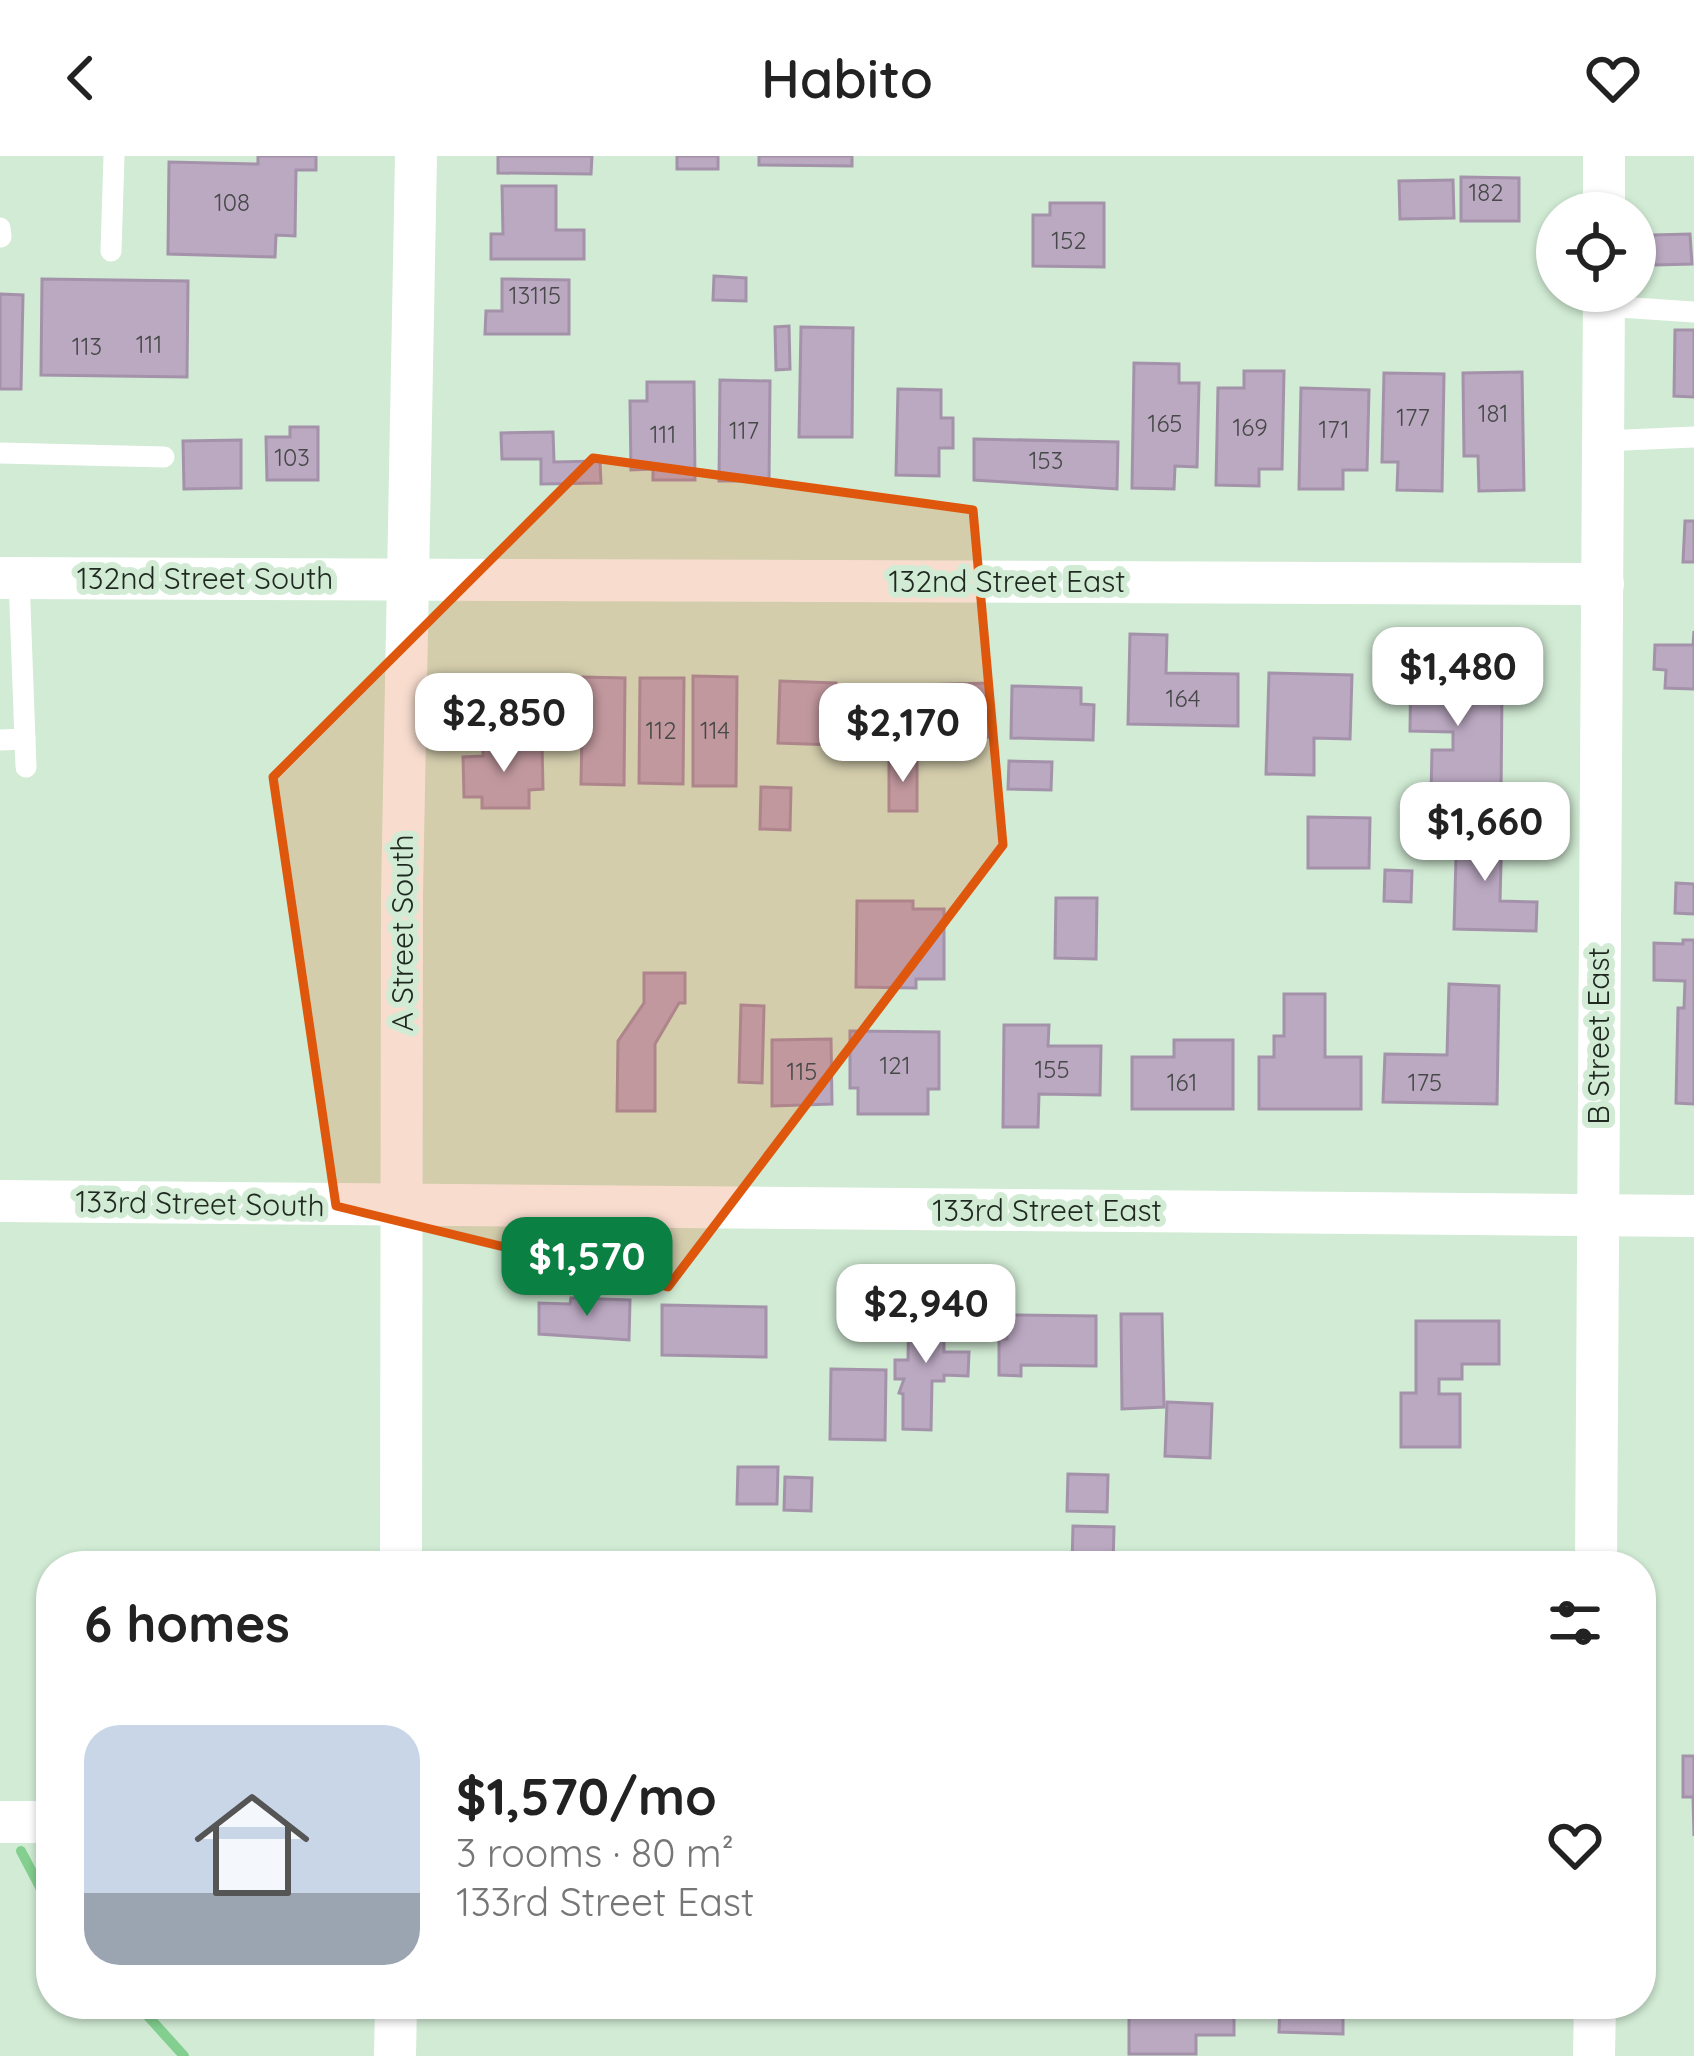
<!DOCTYPE html>
<html lang="en">
<head>
<meta charset="utf-8">
<style>
  body { margin:0; font-family:Quicksand,sans-serif; background:#f2f2f2; color:#222; height:100vh; display:flex; flex-direction:column; font-size:45px; white-space:nowrap }
  * { box-sizing:border-box; margin:0 }
  p { font-size:39px; color:#767676 }
  .icon { flex:none; width:66px; height:66px; fill:none; stroke:currentColor; stroke-width:2; stroke-linecap:round; stroke-linejoin:round }
  .map { position:relative; flex:1; overflow:hidden }
  .drawer { position:absolute; left:36px; top:1395px; width:1620px; height:468px; display:flex; flex-direction:column; background:#fff; border-radius:48px; box-shadow:0 3px 9px #0004 }
  .drawer>* { flex:none }
  .fabs { position:absolute; left:1536px; top:36px; display:grid; gap:24px }
  .fabs a { display:grid; place-items:center; width:120px; height:120px; border-radius:50%; background:#fff; box-shadow:0 3px 9px #0004; font-size:60px }
  .price { position:absolute; translate:-50% -102px; padding:0 27px; border-radius:24px; background:#fff; color:#222; font-size:39px; line-height:78px; filter:drop-shadow(0 3px 6px #0008) }
  .price::after { content:''; position:absolute; left:50%; top:72px; width:36px; height:27px; margin-left:-18px; background:inherit; clip-path:polygon(0 0,100% 0,50% 100%) }
  .price.selected { background:#0b8043; color:#fff }
  ul { padding:0; list-style:none }
  li { display:flex; align-items:center; gap:36px; height:300px; padding:0 48px }
  li span { display:grid; place-items:center; flex:none; width:336px; height:240px; border-radius:36px; color:#555 }
  li>.icon { margin-inline-start:auto }
  span .icon { width:144px; height:144px; fill:#fffc; stroke-width:1 }
  li b { font-size:51px }
  h2 { display:flex; justify-content:space-between; align-items:center; height:144px; padding:0 48px; font-size:51px }
  header { display:flex; justify-content:space-between; align-items:center; height:156px; padding:0 48px; background:#fff; font-size:54px; font-weight:600 }
  .map>svg:first-child { display:block }
  .lines { fill:none; stroke-linecap:round; stroke-linejoin:round }
  .stream { stroke:#83cf8f; stroke-width:10 }
  .building { fill:#bba9c2; stroke:#a392aa; stroke-width:3 }
  .service { stroke:#fff; stroke-width:21 }
  .minor { stroke:#fff; stroke-width:42 }
  .marked { fill:#de570d; fill-opacity:0.2; stroke:#de570d; stroke-width:9; stroke-linejoin:round }
  .labels { text-anchor:middle; stroke-width:12; stroke-linejoin:round; paint-order:stroke }
  .number-label { font-size:24px; fill:#464948 }
  .street-label { font-size:30px; fill:#1f2920; stroke:#d1ebd4 }
</style>
</head>
<body>
<header><svg class="icon" aria-label="back" viewBox="0 0 24 24"><path d="M15 5l-7 7 7 7"/></svg>Habito<svg class="icon" aria-label="heart" viewBox="0 0 24 24"><path d="M12 20l-8-8c-3-5 5-10 8-4 3-6 11-1 8 4z"/></svg></header>
<div class="map">
<svg width="1694" height="1900" viewBox="0 0 1694 1900">
  <rect width="100%" height="100%" fill="#d1ebd4"/>
  <g class="lines">
    <g class="stream">
      <path d="M21 1695 51 1752"/>
      <path d="M137 1848 184 1900"/>
    </g>
  </g>
  <g class="building">
    <path d="M258 0H316V14H296L295 80 276 79 275 101 168 98 169 6 258 8Z"/>
    <path d="M498 0H592L591 18 498 17Z"/>
    <rect x="677" y="0" width="41" height="13"/>
    <path d="M759 0H852V10L759 9Z"/>
    <path d="M1461 21 1519 22V65H1461Z"/>
    <path d="M1453 24 1454 62 1400 63 1399 25Z"/>
    <path d="M502 30H556V74H584V103H491V78H503Z"/>
    <path d="M1050 47H1104V111L1033 110V59H1050Z"/>
    <path d="M1690 78 1692 108 1654 109 1653 79Z"/>
    <path d="M714 120 746 122V145L713 144Z"/>
    <path d="M42 123 188 125 187 221 41 219Z"/>
    <path d="M502 123 569 124V178H485L486 155H502Z"/>
    <path d="M0 138 23 139 21 233H0Z"/>
    <path d="M789 170 790 213 776 214 775 171Z"/>
    <path d="M801 171 853 172 852 281H799Z"/>
    <path d="M1675 174H1694V241L1674 240Z"/>
    <path d="M1134 207 1179 208V227H1199L1197 311 1175 310 1174 333 1132 332Z"/>
    <path d="M1244 215H1284L1282 313H1259V330L1216 329 1218 232H1244Z"/>
    <path d="M1522 216 1524 334 1479 335 1478 300H1464L1463 217Z"/>
    <path d="M1384 217 1444 218 1442 335 1397 334 1398 306H1382Z"/>
    <path d="M720 224 770 225 769 325H719Z"/>
    <path d="M647 226H694L695 324H653V313L631 314 630 245H647Z"/>
    <path d="M1301 232 1369 234 1367 314H1343V333H1299Z"/>
    <path d="M898 233 941 234V262H953V292H939V320L896 319Z"/>
    <path d="M290 271H318V324H267L266 281H290Z"/>
    <path d="M553 276 554 306 600 305 601 327 541 328V303H502L501 277Z"/>
    <path d="M974 283 1118 286 1117 333 974 324Z"/>
    <path d="M241 284V332L184 333 183 285Z"/>
    <path d="M1685 365H1694V406H1683Z"/>
    <path d="M1694 475V533L1665 532 1666 514 1654 513 1655 489H1693Z"/>
    <path d="M1130 478 1167 479 1166 517 1238 518V570L1128 568Z"/>
    <path d="M1411 501H1451V533H1502L1501 639H1431L1432 594H1453V576L1410 575Z"/>
    <path d="M1269 517 1352 519 1350 583 1314 582V619L1266 618Z"/>
    <path d="M693 520 737 521 736 630H693Z"/>
    <path d="M583 521 625 522 624 629 581 628Z"/>
    <path d="M640 522H684L683 628 639 627Z"/>
    <path d="M780 525 836 527 834 589 778 587Z"/>
    <path d="M988 527 989 581 917 582 916 529Z"/>
    <path d="M1012 530 1081 532V548L1094 549 1093 584 1011 582Z"/>
    <path d="M542 587 543 633 529 634V652H482V641H464L463 601 483 600V588Z"/>
    <path d="M889 602 917 603V655H889Z"/>
    <path d="M1009 605 1052 606 1051 634 1008 633Z"/>
    <path d="M761 631 791 632 790 674 760 673Z"/>
    <path d="M1308 661 1370 662 1369 712H1308Z"/>
    <path d="M1457 666 1502 668 1500 745 1537 746 1536 775 1454 773Z"/>
    <path d="M1385 714 1412 715 1411 746 1384 745Z"/>
    <path d="M1676 727 1694 728V758L1675 757Z"/>
    <path d="M1056 742H1097L1096 803 1055 802Z"/>
    <path d="M857 745H913V753H944V823H916V832L856 831Z"/>
    <path d="M1683 784H1694V948L1676 947 1678 852H1684L1685 825 1654 824V787L1683 788Z"/>
    <path d="M644 817H685V847H679L655 888V955H617L618 885 644 847Z"/>
    <path d="M1449 828 1499 830 1497 948 1383 946 1385 898 1447 899Z"/>
    <path d="M1284 838H1325V901H1361V953H1259V901H1274V880H1284Z"/>
    <path d="M741 849 764 850 762 927 739 926Z"/>
    <path d="M1004 869H1049L1048 890H1101L1100 939 1039 938 1038 971H1003Z"/>
    <path d="M850 875 939 876V933H928V958H858V932H850Z"/>
    <path d="M831 883 832 948 772 950V884Z"/>
    <path d="M1174 884H1233V953H1132V901H1174Z"/>
    <path d="M571 1142 630 1144 629 1184 539 1178V1147L570 1148Z"/>
    <path d="M662 1149 766 1151V1201L662 1199Z"/>
    <path d="M909 1152H944V1196H969L968 1220 944 1219V1225H932L931 1274 903 1273V1238L899 1237 904 1223H895V1204H908Z"/>
    <path d="M1121 1158H1162L1164 1251 1122 1253Z"/>
    <path d="M1007 1159 1096 1160V1210L1021 1209V1220L999 1219V1183H1007Z"/>
    <path d="M1416 1165H1499V1208H1462V1223H1439V1238H1460V1291H1401V1237H1416Z"/>
    <path d="M831 1213 886 1214 885 1284 830 1283Z"/>
    <path d="M1167 1246 1212 1248 1210 1302 1165 1300Z"/>
    <path d="M738 1311H778L777 1348H737Z"/>
    <path d="M1068 1318 1108 1319 1107 1356 1067 1355Z"/>
    <path d="M785 1321 812 1322 811 1355 784 1354Z"/>
    <path d="M1073 1370 1114 1371 1113 1410H1072Z"/>
    <path d="M1683 1600H1694V1680L1693 1641H1683Z"/>
    <path d="M611 1848H703V1854L611 1852Z"/>
    <rect x="934" y="1848" width="38" height="9"/>
    <path d="M1018 1848H1080V1854L1018 1852Z"/>
    <path d="M1129 1848H1234V1879H1196V1898H1129Z"/>
    <path d="M1280 1848H1343V1878L1279 1876Z"/>
    <path d="M1399 1848H1489L1488 1860 1399 1857Z"/>
  </g>
  <g class="lines">
    <g class="service">
      <path d="M0 72 1 81"/>
      <path d="M111 95 114 0"/>
      <path d="M1604 150 1694 156"/>
      <path d="M1603 285 1694 281"/>
      <path d="M0 297 164 301"/>
      <path d="M19 422 26 611"/>
      <path d="M0 584 25 583"/>
    </g>
    <g class="minor">
      <path d="M1604 57V0"/>
      <path d="M0 422 1603 428"/>
      <path d="M0 1045 1694 1060"/>
      <path d="M401 1410 402 739 416 0"/>
      <path d="M1596 1410 1604 135"/>
      <path d="M0 1666H51"/>
      <path d="M395 1900 396 1848"/>
      <path d="M1594 1900 1595 1848"/>
    </g>
  </g>
  <path class="marked" d="M593 302 973 354 1003 689 668 1131 336 1050 273 621Z"/>
  <g class="labels">
    <g class="number-label">
      <text x="1486" y="45">182</text>
      <text x="232" y="55">108</text>
      <text x="1069" y="93">152</text>
      <text x="535" y="148">13115</text>
      <text x="149" y="197">111</text>
      <text x="87" y="199">113</text>
      <text x="1493" y="266">181</text>
      <text x="1413" y="270">177</text>
      <text x="1165" y="276">165</text>
      <text x="1250" y="280">169</text>
      <text x="1334" y="282">171</text>
      <text x="744" y="283">117</text>
      <text x="663" y="287">111</text>
      <text x="292" y="310">103</text>
      <text x="1046" y="313">153</text>
      <text x="1183" y="551">164</text>
      <text x="661" y="583">112</text>
      <text x="715" y="583">114</text>
      <text x="895" y="918">121</text>
      <text x="1052" y="922">155</text>
      <text x="802" y="924">115</text>
      <text x="1182" y="935">161</text>
      <text x="1425" y="935">175</text>
    </g>
    <g class="street-label">
      <text x="205" y="433">132nd Street South</text>
      <text x="1007" y="436">132nd Street East</text>
      <text transform="translate(403 777) rotate(-90)" y="10">A Street South</text>
      <text transform="translate(1599 880) rotate(-90)" y="10">B Street East</text>
      <text transform="translate(200 1048) rotate(1)" y="10">133rd Street South</text>
      <text x="1047" y="1065">133rd Street East</text>
    </g>
  </g>
</svg>
<div class="fabs">
<a><svg class="icon" aria-label="locate" viewBox="0 0 24 24"><circle cx="12" cy="12" r="6"/><path d="M12 2v4M12 18v4M2 12h4M18 12h4"/></svg></a>
</div>
<b class="price" style="left:1458px;top:573px">$1,480</b>
<b class="price" style="left:504px;top:619px">$2,850</b>
<b class="price" style="left:903px;top:629px">$2,170</b>
<b class="price" style="left:1485px;top:728px">$1,660</b>
<b class="price selected" style="left:587px;top:1163px">$1,570</b>
<b class="price" style="left:926px;top:1210px">$2,940</b>
<section class="drawer">
<h2>6 homes<svg class="icon" aria-label="filters" viewBox="0 0 24 24"><path d="M4 7h16M4 17h16"/><circle cx="9" cy="7" r="2"/><circle cx="15" cy="17" r="2"/></svg></h2>
<ul>
<li><span style="background:linear-gradient(#c9d6e8 70%,#9aa5b1 0)"><svg class="icon" aria-label="home" viewBox="0 0 24 24"><path d="M3 11l9-7 9 7M6 9v11h12V9"/></svg></span><div><b>$1,570/mo</b><p>3 rooms · 80 m²</p><p>133rd Street East</p></div><svg class="icon" aria-label="heart" viewBox="0 0 24 24"><path d="M12 20l-8-8c-3-5 5-10 8-4 3-6 11-1 8 4z"/></svg></li>
</ul>
</section>
</div>
</body>
</html>
